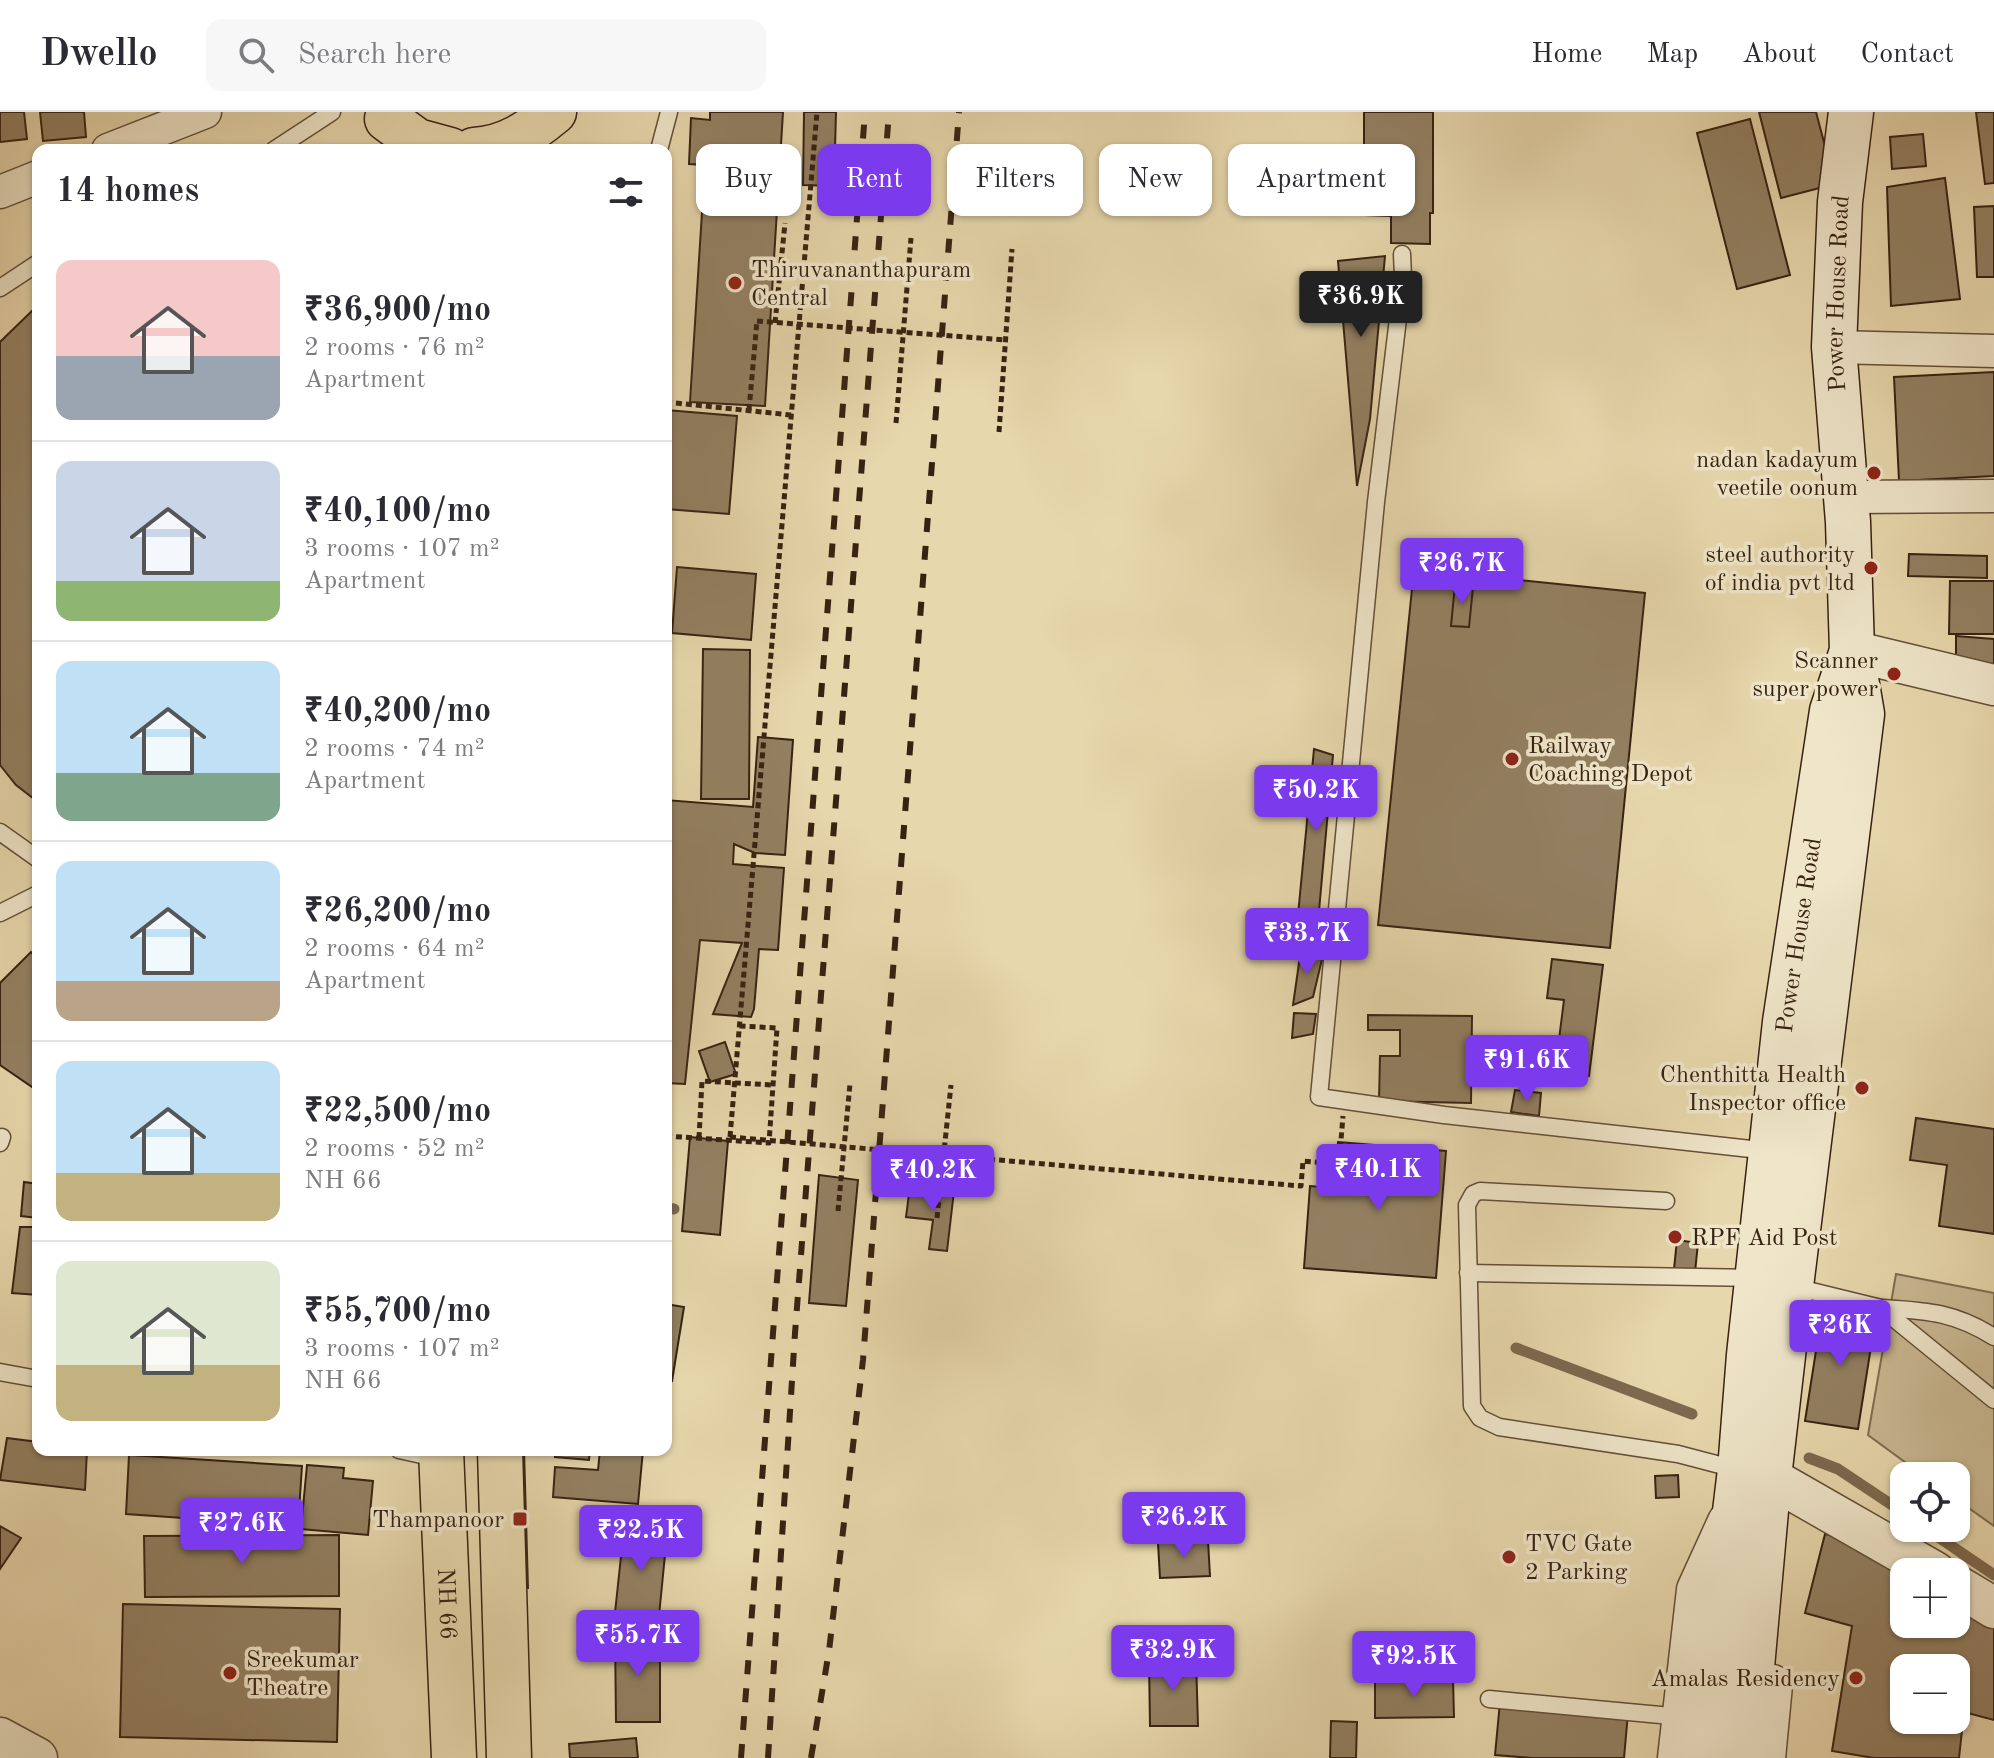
<!DOCTYPE html>
<html lang="en">
<head>
<meta charset="utf-8">
<style>
  body { margin:0; font-family:"Old Standard TT",serif; background:#f7f7f7; color:#2b2b33; height:100vh; display:flex; flex-direction:column; font-size:30px; white-space:nowrap }
  * { box-sizing:border-box; margin:0 }
  p { font-size:26px; color:#7c7c81 }
  .icon { flex:none; width:44px; height:44px; fill:none; stroke:currentColor; stroke-width:2; stroke-linecap:round; stroke-linejoin:round }
  .map { position:relative; flex:1; overflow:hidden }
  .drawer { position:absolute; left:32px; top:32px; width:640px; height:1312px; display:flex; flex-direction:column; background:#fff; border-radius:16px; box-shadow:0 2px 6px #0004 }
  .drawer>* { flex:none }
  .hud { position:absolute; left:696px; top:32px; width:760px; height:72px; display:flex; gap:16px }
  .fabs { position:absolute; left:1890px; top:1350px; display:grid; gap:16px }
  .fabs a { display:grid; place-items:center; width:80px; height:80px; border-radius:16px; background:#fff; box-shadow:0 2px 6px #0004; font-size:40px }
  .price { position:absolute; translate:-50% -68px; padding:0 18px; border-radius:8px; background:#7c3aed; color:#fff; font-size:26px; line-height:52px; filter:drop-shadow(0 2px 4px #0008) }
  .price::after { content:''; position:absolute; left:50%; top:48px; width:24px; height:18px; margin-left:-12px; background:inherit; clip-path:polygon(0 0,100% 0,50% 100%) }
  .price.active { background:#222; color:#fff }
  ul { padding:0; list-style:none }
  li { display:flex; align-items:center; gap:24px; height:200px; padding:0 24px }
  li+li { border-top:2px solid #e1e1e2 }
  li span { display:grid; place-items:center; flex:none; width:224px; height:160px; border-radius:16px; color:#555 }
  li>.icon { margin-inline-start:auto }
  span .icon { width:96px; height:96px; fill:#fffc; stroke-width:1 }
  li b { font-size:34px }
  h2 { display:flex; justify-content:space-between; align-items:center; height:96px; padding:0 24px; font-size:34px }
  .pill { padding:0 28px; border-radius:16px; background:#fff; box-shadow:0 2px 6px #0004; font-size:28px; line-height:72px }
  .pill.active { background:#7c3aed; color:#fff }
  header { display:flex; align-items:center; gap:48px; box-sizing:border-box; height:112px; padding:0 40px; background:#fff; border-bottom:2px solid #e1e1e2 }
  header strong { font-size:38px }
  nav { display:flex; gap:44px; margin-inline-start:auto; font-size:28px }
  .search { width:560px; height:72px; background:#f7f7f7; display:flex; align-items:center; gap:20px; box-sizing:border-box; padding:0 28px; border-radius:16px; color:#7c7c81; font-size:30px }
  .map>svg:first-child { display:block }
  .green { fill:#c9b892; stroke:#806d52; stroke-width:2 }
  .lines { fill:none; stroke-linecap:round; stroke-linejoin:round }
  .stream { stroke:#7d694f; stroke-width:11 }
  .building { fill:#938062; stroke:#372212; stroke-width:2; fill-rule:evenodd }
  .service-casing { stroke:#634f38; stroke-width:19 }
  .minor-casing { stroke:#634f38; stroke-width:35 }
  .tertiary-casing { stroke:#634f38; stroke-width:43 }
  .secondary-casing { stroke:#372212; stroke-width:47 }
  .primary-casing { stroke:#372212; stroke-width:47 }
  .path { stroke:#372212; stroke-width:5; stroke-dasharray:6 4; stroke-linecap:butt }
  .service { stroke:#efe5c9; stroke-width:16 }
  .minor { stroke:#efe5c9; stroke-width:32 }
  .tertiary { stroke:#efe5c9; stroke-width:40 }
  .secondary { stroke:#efe5c9; stroke-width:44 }
  .primary { stroke:#e7d7ac; stroke-width:44 }
  .rail { stroke:#372212; stroke-width:6; stroke-dasharray:14 14; stroke-linecap:butt }
  .path-bridge { stroke:#372212; stroke-width:5; stroke-dasharray:6 4; stroke-linecap:butt }
  .poi-dot { fill:#8f2418; stroke:#efe5c9; stroke-width:3 }
  .labels { text-anchor:middle; stroke-width:7; stroke-linejoin:round; paint-order:stroke }
  .poi-label { font-size:24px; fill:#372212; stroke:#efe5c9; text-anchor:end }
  .street-label { font-size:24px; fill:#372212; stroke:#efe5c9 }
</style>
</head>
<body>
<header>
<strong>Dwello</strong>
<div class="search"><svg class="icon" aria-label="search" viewBox="0 0 24 24"><circle cx="10" cy="10" r="6"/><path d="M15 15l6 6"/></svg>Search here</div>
<nav><a>Home</a><a>Map</a><a>About</a><a>Contact</a></nav>
</header>
<div class="map">
<svg width="1994" height="1646" viewBox="0 0 1994 1646">
  <rect width="100%" height="100%" fill="#e7d7ac"/>
  <filter id="stains"><feTurbulence type="fractalNoise" baseFrequency=".0025" numOctaves="4"/><feColorMatrix values="0 0 0 0 .2 0 0 0 0 .09 0 0 0 0 .02 0 0 0 .5 -.17"/></filter>
  <radialGradient id="worn" r=".72"><stop offset=".6" stop-color="#630" stop-opacity="0"/><stop offset="1" stop-color="#630" stop-opacity=".3"/></radialGradient>
  <path class="green" d="M1896 1162 1994 1181V1414L1956 1387V1364H1924L1868 1323Z"/>
  <g class="lines">
    <g class="stream">
      <path d="M666 1096 674 1097"/>
      <path d="M1516 1236 1692 1302"/>
      <path d="M1809 1346 1838 1357 1904 1401"/>
      <path d="M1925 1416 1994 1463"/>
    </g>
  </g>
  <g class="building">
    <path d="M0 0H24L27 27 0 30Z"/>
    <path d="M40 0H84L86 25 43 29Z"/>
    <path d="M710 0H783L765 294 690 290 705 53 689 52 691 6 710 8Z"/>
    <path d="M804 0H836L834 74 803 73Z"/>
    <path d="M1364 0H1433V101H1430V132L1391 131V104L1364 103Z"/>
    <path d="M1759 0H1816L1835 72 1781 86Z"/>
    <path d="M1976 0H1994V71L1985 72Z"/>
    <path d="M1750 7 1790 163 1737 177 1697 21Z"/>
    <path d="M1923 22 1926 54 1892 57 1890 25Z"/>
    <path d="M1945 66 1960 187 1891 194 1887 75Z"/>
    <path d="M1994 94V165H1977L1974 95Z"/>
    <path d="M1385 144 1370 307 1357 374 1338 149Z"/>
    <path d="M38 193V690L16 673 0 653V230Z"/>
    <path d="M1994 260V364L1899 369 1894 265Z"/>
    <path d="M666 298 737 304 729 402 666 397Z"/>
    <path d="M1909 442 1987 444V466L1908 464Z"/>
    <path d="M677 455 756 462 751 528 672 521Z"/>
    <path d="M1414 457 1645 481 1610 836 1378 813Z"/>
    <path d="M1950 469H1994V522H1949Z"/>
    <path d="M1455 473 1473 475 1469 515 1451 514Z"/>
    <path d="M1956 524 1994 527V559L1956 554Z"/>
    <path d="M703 537 750 538 749 687H701Z"/>
    <path d="M758 625 793 628 785 743 755 741 734 732 733 752 784 756 778 838 759 837 754 897 751 905 713 902 742 831 700 828 685 972 666 971V688L753 695Z"/>
    <path d="M1314 637 1333 643 1319 799 1298 803Z"/>
    <path d="M1301 837 1323 843 1313 885 1293 893Z"/>
    <path d="M31 840 38 849V979L0 953V871Z"/>
    <path d="M1552 847 1603 853 1589 964 1555 959 1564 888 1547 886Z"/>
    <path d="M1294 901 1316 902 1313 922 1292 926Z"/>
    <path d="M1368 903 1472 904 1471 991 1379 989 1380 944H1400V918H1368Z"/>
    <path d="M725 930 736 962 710 970 699 939Z"/>
    <path d="M1515 978 1541 981 1539 1004 1511 1000Z"/>
    <path d="M1916 1006 1994 1017V1122L1939 1114 1947 1053 1910 1048Z"/>
    <path d="M690 1025 728 1029 720 1123 682 1119Z"/>
    <path d="M1338 1030 1446 1039 1436 1166 1304 1156 1310 1074 1335 1076Z"/>
    <path d="M819 1063 858 1068 846 1194 809 1191Z"/>
    <path d="M38 1069V1106L21 1104 24 1070 38 1072Z"/>
    <path d="M910 1074 954 1079 947 1139 929 1137 933 1108 906 1105Z"/>
    <path d="M20 1115H38V1183L12 1181Z"/>
    <path d="M1677 1128 1698 1131 1695 1160 1674 1157Z"/>
    <path d="M666 1192 684 1195 672 1269 666 1268Z"/>
    <path d="M1823 1194 1876 1203 1858 1317 1805 1309Z"/>
    <path d="M7 1326 38 1330V1338H87L85 1378 0 1368Z"/>
    <path d="M513 1338H524L528 1476H516Z"/>
    <path d="M555 1338H590L589 1348 555 1345Z"/>
    <path d="M600 1338H643L638 1392 553 1385 555 1355 598 1358Z"/>
    <path d="M129 1343 302 1354 298 1414 126 1402Z"/>
    <path d="M307 1353 344 1356 343 1366 373 1369 368 1423 301 1417Z"/>
    <path d="M1678 1363 1679 1385 1656 1386 1655 1364Z"/>
    <path d="M625 1407 668 1412 658 1514 614 1510Z"/>
    <path d="M0 1414 21 1426 0 1457Z"/>
    <path d="M1825 1422 1878 1434 1904 1460V1512H1956V1488L1994 1514V1608L1964 1600 1959 1646H1874L1832 1639 1852 1514 1805 1501ZM1904 1556H1956V1608H1904Z"/>
    <path d="M339 1423V1484L145 1485 144 1424Z"/>
    <path d="M1208 1429 1210 1464 1160 1466 1158 1431Z"/>
    <path d="M123 1492 340 1497 337 1630 120 1625Z"/>
    <path d="M660 1521V1610H616L615 1522Z"/>
    <path d="M1196 1547 1198 1614H1150L1149 1548Z"/>
    <path d="M1453 1567 1454 1605 1375 1606V1568Z"/>
    <path d="M1500 1590 1628 1601 1624 1646H1532L1495 1643Z"/>
    <path d="M1331 1609 1357 1610 1356 1646H1330Z"/>
    <path d="M636 1626 638 1646H570L569 1632Z"/>
  </g>
  <g class="lines">
    <defs>
      <g id="service">
        <path d="M274 38 332 0"/>
        <path d="M659 38 669 0"/>
        <path d="M1402 142 1403 165 1376 390 1319 985 1444 1003 1769 1039"/>
        <path d="M0 176 38 151"/>
        <path d="M0 720 38 747"/>
        <path d="M0 801 38 782"/>
        <path d="M0 1031 2 1025"/>
        <path d="M1666 1089 1480 1079 1473 1082 1467 1093 1472 1294 1480 1306 1499 1315 1678 1342 1739 1358"/>
        <path d="M1468 1161 1757 1166"/>
        <path d="M1791 1174 1881 1196 1994 1288"/>
        <path d="M1882 1196C1928 1199 1954 1200 1994 1225"/>
        <path d="M0 1260 38 1267"/>
        <path d="M399 1338 440 1347"/>
        <path d="M1489 1587 1682 1605"/>
      </g>
      <g id="minor">
        <path d="M108 38 205 0"/>
        <path d="M0 80 38 65"/>
        <path d="M1834 235 1994 239"/>
        <path d="M1846 385 1994 384"/>
      </g>
      <g id="tertiary">
        <path d="M1852 539 1994 573"/>
        <path d="M1741 1358 1769 1365 1935 1460"/>
        <path d="M1956 1473 1994 1496"/>
        <path d="M0 1626 37 1646"/>
        <path d="M1678 1646 1697 1478 1728 1410"/>
        <path d="M1765 1646 1772 1573"/>
      </g>
      <g id="secondary">
        <path id="s1" d="M1720 1646 1709 1617 1740 1358 1749 1243 1785 910 1832 599 1852 539 1848 410 1834 235 1840 90 1851 0"/>
        <path d="M1725 1646 1746 1622 1769 1365 1791 1174 1862 602 1853 549"/>
      </g>
      <g id="primary">
        <path d="M387 7 417 29 450 38"/>
        <path d="M474 38C507 36 530 20 554 0"/>
        <path id="s2" d="M441 1338 454 1646"/>
        <path d="M500 1338 509 1646"/>
      </g>
    </defs>
    <use href="#service" class="service-casing"/>
    <use href="#minor" class="minor-casing"/>
    <use href="#tertiary" class="tertiary-casing"/>
    <use href="#secondary" class="secondary-casing"/>
    <use href="#primary" class="primary-casing"/>
    <g class="path">
      <path d="M775 211 785 111"/>
      <path d="M666 290 791 303"/>
      <path d="M749 298 757 209"/>
      <path d="M896 311 911 126"/>
      <path d="M999 320 1012 137"/>
      <path d="M666 1024 769 1031 777 916 739 914"/>
      <path d="M730 1025 817 0"/>
      <path d="M699 1026 702 969 772 973"/>
      <path d="M838 1099 850 972"/>
      <path d="M937 1106 951 973"/>
    </g>
    <use href="#service" class="service"/>
    <use href="#minor" class="minor"/>
    <use href="#tertiary" class="tertiary"/>
    <use href="#secondary" class="secondary"/>
    <use href="#primary" class="primary"/>
    <g class="rail">
      <path d="M741 1646 865 0"/>
      <path d="M768 1646 795 1221 889 0"/>
      <path d="M811 1646 829 1539 863 1248 959 0"/>
    </g>
    <g class="path-bridge">
      <path d="M757 209 1005 228"/>
      <path d="M730 1025 1301 1074 1303 1049 1339 1052 1343 1004"/>
    </g>
  </g>
  <g class="poi-dot">
    <circle cx="735" cy="171" r="8"/>
    <circle cx="1874" cy="361" r="8"/>
    <circle cx="1871" cy="456" r="8"/>
    <circle cx="1894" cy="562" r="8"/>
    <circle cx="1512" cy="647" r="8"/>
    <circle cx="1862" cy="976" r="8"/>
    <circle cx="1675" cy="1125" r="8"/>
    <rect x="512" y="1399" width="16" height="16" rx="4"/>
    <circle cx="1509" cy="1445" r="8"/>
    <circle cx="230" cy="1561" r="8"/>
    <circle cx="1856" cy="1566" r="8"/>
  </g>
  <g class="labels">
    <g class="poi-label">
      <text x="751" y="165" text-anchor="start">Thiruvananthapuram<tspan x="751" dy="28">Central</tspan></text>
      <text x="1858" y="355">nadan kadayum<tspan x="1858" dy="28">veetile oonum</tspan></text>
      <text x="1855" y="450">steel authority<tspan x="1855" dy="28">of india pvt ltd</tspan></text>
      <text x="1878" y="556">Scanner<tspan x="1878" dy="28">super power</tspan></text>
      <text x="1528" y="641" text-anchor="start">Railway<tspan x="1528" dy="28">Coaching Depot</tspan></text>
      <text x="1846" y="970">Chenthitta Health<tspan x="1846" dy="28">Inspector office</tspan></text>
      <text x="1691" y="1133" text-anchor="start">RPF Aid Post</text>
      <text x="504" y="1415">Thampanoor</text>
      <text x="1525" y="1439" text-anchor="start">TVC Gate<tspan x="1525" dy="28">2 Parking</tspan></text>
      <text x="246" y="1555" text-anchor="start">Sreekumar<tspan x="246" dy="28">Theatre</tspan></text>
      <text x="1840" y="1574">Amalas Residency</text>
    </g>
    <g class="street-label">
      <text dy="8" stroke="none"><textPath href="#s1" startOffset="1478">Power House Road</textPath></text>
      <text dy="8" stroke="none"><textPath href="#s1" startOffset="830">Power House Road</textPath></text>
      <text dy="8" stroke="none"><textPath href="#s2" startOffset="154">NH 66</textPath></text>
    </g>
  </g>
  <rect width="100%" height="100%" filter="url(#stains)"/>
  <rect width="100%" height="100%" fill="url(#worn)"/>
</svg>
<div class="fabs">
<a><svg class="icon" aria-label="locate" viewBox="0 0 24 24"><circle cx="12" cy="12" r="6"/><path d="M12 2v4M12 18v4M2 12h4M18 12h4"/></svg></a>
<a>+</a>
<a>−</a>
</div>
<b class="price active" style="left:1361px;top:227px">₹36.9K</b>
<b class="price" style="left:1462px;top:494px">₹26.7K</b>
<b class="price" style="left:1316px;top:721px">₹50.2K</b>
<b class="price" style="left:1307px;top:864px">₹33.7K</b>
<b class="price" style="left:1527px;top:991px">₹91.6K</b>
<b class="price" style="left:1378px;top:1100px">₹40.1K</b>
<b class="price" style="left:933px;top:1101px">₹40.2K</b>
<b class="price" style="left:1840px;top:1256px">₹26K</b>
<b class="price" style="left:1184px;top:1448px">₹26.2K</b>
<b class="price" style="left:242px;top:1454px">₹27.6K</b>
<b class="price" style="left:641px;top:1461px">₹22.5K</b>
<b class="price" style="left:638px;top:1566px">₹55.7K</b>
<b class="price" style="left:1173px;top:1581px">₹32.9K</b>
<b class="price" style="left:1414px;top:1587px">₹92.5K</b>
<div class="hud">
<a class="pill">Buy</a>
<a class="pill active">Rent</a>
<a class="pill">Filters</a>
<a class="pill">New</a>
<a class="pill">Apartment</a>
</div>
<section class="drawer">
<h2>14 homes<svg class="icon" aria-label="filters" viewBox="0 0 24 24"><path d="M4 7h16M4 17h16"/><circle cx="9" cy="7" r="2"/><circle cx="15" cy="17" r="2"/></svg></h2>
<ul>
<li><span style="background:linear-gradient(#f6c9c9 60%,#9aa5b1 0)"><svg class="icon" aria-label="home" viewBox="0 0 24 24"><path d="M3 11l9-7 9 7M6 9v11h12V9"/></svg></span><div><b>₹36,900/mo</b><p>2 rooms · 76 m²</p><p>Apartment</p></div></li>
<li><span style="background:linear-gradient(#c9d6e8 75%,#8fb573 0)"><svg class="icon" aria-label="home" viewBox="0 0 24 24"><path d="M3 11l9-7 9 7M6 9v11h12V9"/></svg></span><div><b>₹40,100/mo</b><p>3 rooms · 107 m²</p><p>Apartment</p></div></li>
<li><span style="background:linear-gradient(#bfe0f5 70%,#7fa58c 0)"><svg class="icon" aria-label="home" viewBox="0 0 24 24"><path d="M3 11l9-7 9 7M6 9v11h12V9"/></svg></span><div><b>₹40,200/mo</b><p>2 rooms · 74 m²</p><p>Apartment</p></div></li>
<li><span style="background:linear-gradient(#bfe0f5 75%,#b9a48a 0)"><svg class="icon" aria-label="home" viewBox="0 0 24 24"><path d="M3 11l9-7 9 7M6 9v11h12V9"/></svg></span><div><b>₹26,200/mo</b><p>2 rooms · 64 m²</p><p>Apartment</p></div></li>
<li><span style="background:linear-gradient(#bfe0f5 70%,#c2b280 0)"><svg class="icon" aria-label="home" viewBox="0 0 24 24"><path d="M3 11l9-7 9 7M6 9v11h12V9"/></svg></span><div><b>₹22,500/mo</b><p>2 rooms · 52 m²</p><p>NH 66</p></div></li>
<li><span style="background:linear-gradient(#dfe7d0 65%,#c2b280 0)"><svg class="icon" aria-label="home" viewBox="0 0 24 24"><path d="M3 11l9-7 9 7M6 9v11h12V9"/></svg></span><div><b>₹55,700/mo</b><p>3 rooms · 107 m²</p><p>NH 66</p></div></li>
</ul>
</section>
</div>
</body>
</html>
